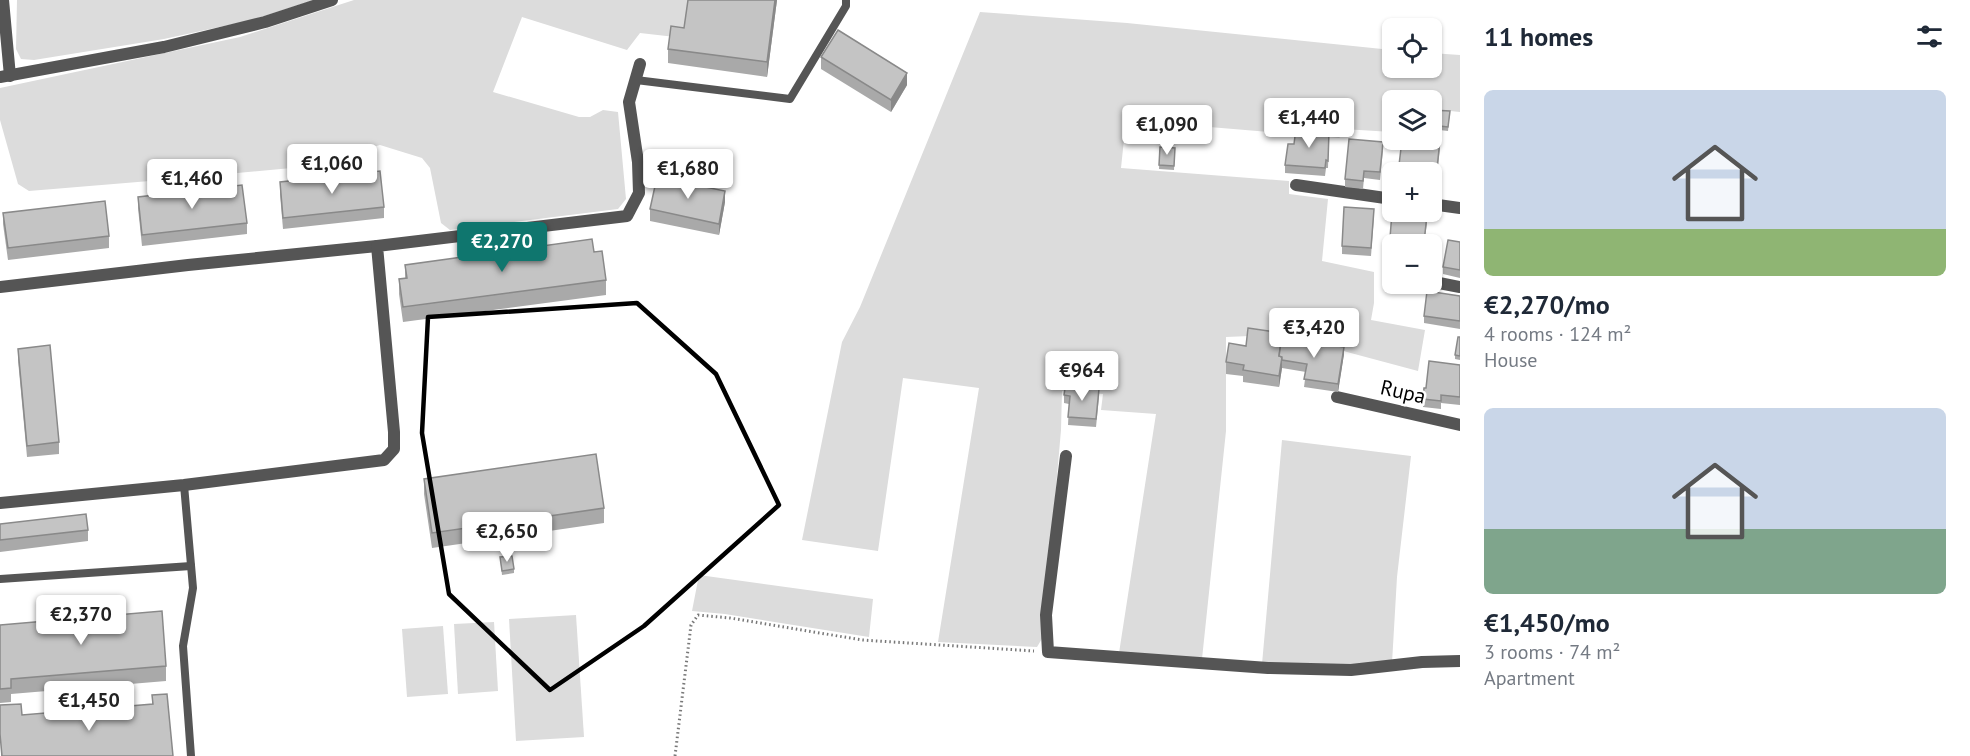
<!DOCTYPE html>
<html lang="en">
<head>
<meta charset="utf-8">
<style>
  body { margin:0; font-family:"PT Sans",sans-serif; background:#f6f6f7; color:#1f2937; height:100vh; display:flex; flex-direction:column; font-size:22px; white-space:nowrap }
  * { box-sizing:border-box; margin:0 }
  p { font-size:20px; color:#747a83 }
  .icon { flex:none; width:33px; height:33px; fill:none; stroke:currentColor; stroke-width:2; stroke-linecap:round; stroke-linejoin:round }
  .map { position:relative; flex:1; overflow:hidden }
  .sheet { display:flex; flex-direction:column; background:#fff; width:510px }
  .sheet>* { flex:none }
  .fabs { position:absolute; left:1382px; top:18px; display:grid; gap:12px }
  .fabs a { display:grid; place-items:center; width:60px; height:60px; border-radius:9px; background:#fff; box-shadow:0 2px 4px #0004; font-size:30px }
  .price { position:absolute; translate:-50% -51px; padding:0 14px; border-radius:6px; background:#fff; color:#222; font-size:20px; line-height:39px; filter:drop-shadow(0 2px 3px #0008) }
  .price::after { content:''; position:absolute; left:50%; top:36px; width:18px; height:14px; margin-left:-9px; background:inherit; clip-path:polygon(0 0,100% 0,50% 100%) }
  .price.active { background:#0f766e; color:#fff }
  ul { padding:0; list-style:none }
  li { display:grid; align-content:center; gap:12px; height:318px; padding:0 24px }
  li span { display:grid; place-items:center; height:186px; border-radius:9px; color:#555 }
  li>.icon { margin-inline-start:auto }
  span .icon { width:108px; height:108px; fill:#fffc; stroke-width:1 }
  li b { font-size:26px }
  h2 { display:flex; justify-content:space-between; align-items:center; height:72px; padding:0 24px; font-size:26px }
  main { display:flex; flex:1; min-height:0 }
  .map>svg:first-child { display:block }
  .green { fill:#dcdcdc }
  .lines { fill:none; stroke-linecap:round; stroke-linejoin:round }
  .path { stroke:#777; stroke-width:3; stroke-dasharray:1.5 3; stroke-linecap:butt }
  .lane { stroke:#555; stroke-width:8 }
  .street { stroke:#555; stroke-width:12 }
  .wall { fill:#a9a9a9 }
  .shaded-wall { fill:#898989 }
  .building { fill:#c4c4c4; stroke:#898989; stroke-width:1.5 }
  .marked { fill:none; stroke:#000; stroke-width:4.5; stroke-linejoin:round }
  .labels { text-anchor:middle; stroke-width:5; stroke-linejoin:round; paint-order:stroke }
  .street-label { font-size:21px; fill:#000; stroke:#fff }
</style>
</head>
<body>
<main>
<div class="map">
<svg width="1460" height="756" viewBox="0 0 1460 756">
  <rect width="100%" height="100%" fill="#fff"/>
  <g class="green">
    <path d="M17 0H314L252 20 164 39 34 60 21 59 16 49Z"/>
    <path d="M354 0H689L684 38 640 33 627 50 522 17 493 92 579 117H590L603 110 618 112 626 199 618 209 450 230 441 223 430 168 422 158 380 145 365 149 356 162 174 179 29 191 18 184 0 120V88L240 37Z"/>
    <path d="M980 12 1127 23 1392 50V68H1431V53L1460 55V112L1431 109V100H1392V132L1343 129V135L1339 138 1126 120 1121 168 1289 181V194L1328 199 1322 261 1374 272V303L1371 320 1425 330 1418 371 1347 352 1324 344 1250 336 1226 337V431L1202 659 1119 653 1156 414 1101 410 1103 394 1062 391 1061 430 1043 637 1037 647 938 642 979 388 903 378 878 551 802 540 842 342 860 307Z"/>
    <path d="M1282 440 1411 456 1397 577 1392 663 1356 666 1262 664Z"/>
    <path d="M699 575 873 599 869 637 725 614 692 611Z"/>
    <path d="M576 615 584 737 516 741 509 619Z"/>
    <path d="M494 622 498 691 458 694 454 624Z"/>
    <path d="M443 626 448 694 407 697 402 629Z"/>
  </g>
  <g class="lines">
    <path class="path" d="M675 756 691 625 698 615 730 618 862 640 1034 651"/>
    <g class="lane">
      <path d="M636 80 790 99 846 6V0"/>
      <path d="M184 485 193 588 183 646 191 756"/>
      <path d="M0 579 191 566"/>
    </g>
    <g class="street">
      <path d="M3 0 10 76"/>
      <path d="M0 77 164 47 265 22 332 0"/>
      <path d="M1296 185 1392 199"/>
      <path d="M1431 204 1460 208"/>
      <path d="M1439 283 1460 287"/>
      <path d="M0 287 188 265 377 246"/>
      <path d="M1337 397 1460 425"/>
      <path d="M1066 456 1046 615 1048 652 1268 668 1351 670 1422 662 1460 661"/>
      <path d="M0 503 184 485 384 460 394 449V432L377 246 627 216 639 193 638 162 629 102 640 64"/>
    </g>
  </g>
  <g class="wall">
    <path d="M688 0H777L767 77 668 63V49L684 28Z"/>
    <path d="M821 57 907 85 891 112 821 69Z"/>
    <path d="M1431 110 1450 111 1448 131 1431 129Z"/>
    <path d="M1329 132 1328 168H1326L1325 176 1285 173V165L1294 144Z"/>
    <path d="M1160 147 1175 148 1174 170 1159 169Z"/>
    <path d="M1440 148 1437 176H1431V172H1399V165Z"/>
    <path d="M1383 150 1380 180 1364 178 1363 189 1345 187V179Z"/>
    <path d="M280 182 384 207V218L283 229 280 194Z"/>
    <path d="M138 197 247 223V234L142 246 138 208Z"/>
    <path d="M725 202 719 235 650 221V209Z"/>
    <path d="M3 213 109 236V248L8 260 3 224Z"/>
    <path d="M1374 216 1371 256 1342 254V246Z"/>
    <path d="M1427 223 1424 244H1392V246H1390V238Z"/>
    <path d="M1460 242V278L1443 274V267Z"/>
    <path d="M594 252 606 280V295L403 322 399 294V279H405V265Z"/>
    <path d="M1460 296V329L1424 323V316Z"/>
    <path d="M1282 337 1344 354 1338 392 1304 387 1306 372 1282 368 1279 387 1243 382V376L1226 374V362L1246 346Z"/>
    <path d="M1460 337V360L1455 359V355Z"/>
    <path d="M18 349 59 442V454L27 457 18 360Z"/>
    <path d="M1460 365V405L1441 403V409L1423 407V399L1426 388Z"/>
    <path d="M1074 387 1099 397 1096 427 1068 425 1069 404 1064 403V395Z"/>
    <path d="M424 479 604 508V523L432 548 424 494Z"/>
    <path d="M0 524 88 530V541L0 552Z"/>
    <path d="M500 557 514 569V573L502 575Z"/>
    <path d="M0 625 166 666V681L11 694V702L0 703Z"/>
    <path d="M152 695 173 756H1L0 705 22 715 152 704Z"/>
  </g>
  <g class="shaded-wall">
    <path d="M775 0H777L767 77V62Z"/>
    <path d="M907 73V85L891 112V100Z"/>
    <path d="M725 191V202L719 235V224Z"/>
    <path d="M1344 347V354L1338 392V384Z"/>
    <path d="M1282 357V368L1279 387V376Z"/>
  </g>
  <g class="building">
    <path d="M688 0H775L767 62 668 49 671 26 684 28Z"/>
    <path d="M838 30 907 73 891 100 821 57Z"/>
    <path d="M1431 110 1450 111 1448 127 1431 125Z"/>
    <path d="M1296 128 1329 132 1328 161 1326 160 1325 168 1285 165 1288 144H1294Z"/>
    <path d="M1349 139 1383 142 1380 172 1364 171 1363 181 1345 179Z"/>
    <path d="M1431 139 1440 140 1437 168 1399 165 1402 140H1431Z"/>
    <path d="M1160 147 1175 148 1174 166 1159 165Z"/>
    <path d="M380 171 384 207 283 218 280 182Z"/>
    <path d="M657 177 725 191 719 224 650 209Z"/>
    <path d="M242 185 247 223 142 235 138 197Z"/>
    <path d="M105 201 109 236 8 248 3 213Z"/>
    <path d="M1344 207 1374 209 1371 248 1342 246Z"/>
    <path d="M1392 212 1427 215 1424 242 1390 238Z"/>
    <path d="M592 239 594 252 602 251 606 280 403 307 399 279 407 278 405 265Z"/>
    <path d="M1448 240 1460 242V270L1443 267Z"/>
    <path d="M1427 291 1460 296V321L1424 316Z"/>
    <path d="M1248 328 1282 333 1279 356 1282 357 1279 376 1243 370 1244 365 1226 362 1229 343 1246 346Z"/>
    <path d="M1282 337 1344 347 1338 384 1304 379 1307 364 1282 360V357L1279 356Z"/>
    <path d="M1458 337H1460V356L1455 355Z"/>
    <path d="M50 345 59 442 27 446 18 349Z"/>
    <path d="M1429 361 1460 365V397L1441 395V401L1423 399 1424 388H1426Z"/>
    <path d="M1066 382 1074 383V387L1099 389 1096 419 1068 417 1070 396 1064 395Z"/>
    <path d="M596 454 604 508 432 533 424 479Z"/>
    <path d="M86 514 88 530 0 540V524Z"/>
    <path d="M512 556 514 569 502 571 500 557Z"/>
    <path d="M162 611 166 666 11 679V688L0 689V625Z"/>
    <path d="M167 694 173 756H2L0 734V705L21 704 22 715 153 704 152 695Z"/>
  </g>
  <path class="marked" d="M637 303 716 374 779 505 644 626 550 690 449 594 422 433 428 317Z"/>
  <g class="labels">
    <g class="street-label">
      <text transform="translate(1403 392) rotate(13)" y="7">Rupa</text>
    </g>
  </g>
</svg>
<div class="fabs">
<a><svg class="icon" aria-label="locate" viewBox="0 0 24 24"><circle cx="12" cy="12" r="6"/><path d="M12 2v4M12 18v4M2 12h4M18 12h4"/></svg></a>
<a><svg class="icon" aria-label="layers" viewBox="0 0 24 24"><path d="M12 4l9 5-9 5-9-5zM3 14l9 5 9-5"/></svg></a>
<a>+</a>
<a>−</a>
</div>
<b class="price" style="left:1309px;top:149px">€1,440</b>
<b class="price" style="left:1167px;top:156px">€1,090</b>
<b class="price" style="left:332px;top:195px">€1,060</b>
<b class="price" style="left:688px;top:200px">€1,680</b>
<b class="price" style="left:192px;top:210px">€1,460</b>
<b class="price active" style="left:502px;top:273px">€2,270</b>
<b class="price" style="left:1314px;top:359px">€3,420</b>
<b class="price" style="left:1082px;top:402px">€964</b>
<b class="price" style="left:507px;top:563px">€2,650</b>
<b class="price" style="left:81px;top:646px">€2,370</b>
<b class="price" style="left:89px;top:732px">€1,450</b>
</div>
<section class="sheet">
<h2>11 homes<svg class="icon" aria-label="filters" viewBox="0 0 24 24"><path d="M4 7h16M4 17h16"/><circle cx="9" cy="7" r="2"/><circle cx="15" cy="17" r="2"/></svg></h2>
<ul>
<li><span style="background:linear-gradient(#c9d6e8 75%,#8fb573 0)"><svg class="icon" aria-label="home" viewBox="0 0 24 24"><path d="M3 11l9-7 9 7M6 9v11h12V9"/></svg></span><div><b>€2,270/mo</b><p>4 rooms · 124 m²</p><p>House</p></div></li>
<li><span style="background:linear-gradient(#c9d6e8 65%,#7fa58c 0)"><svg class="icon" aria-label="home" viewBox="0 0 24 24"><path d="M3 11l9-7 9 7M6 9v11h12V9"/></svg></span><div><b>€1,450/mo</b><p>3 rooms · 74 m²</p><p>Apartment</p></div></li>
</ul>
</section>
</main>
</body>
</html>
